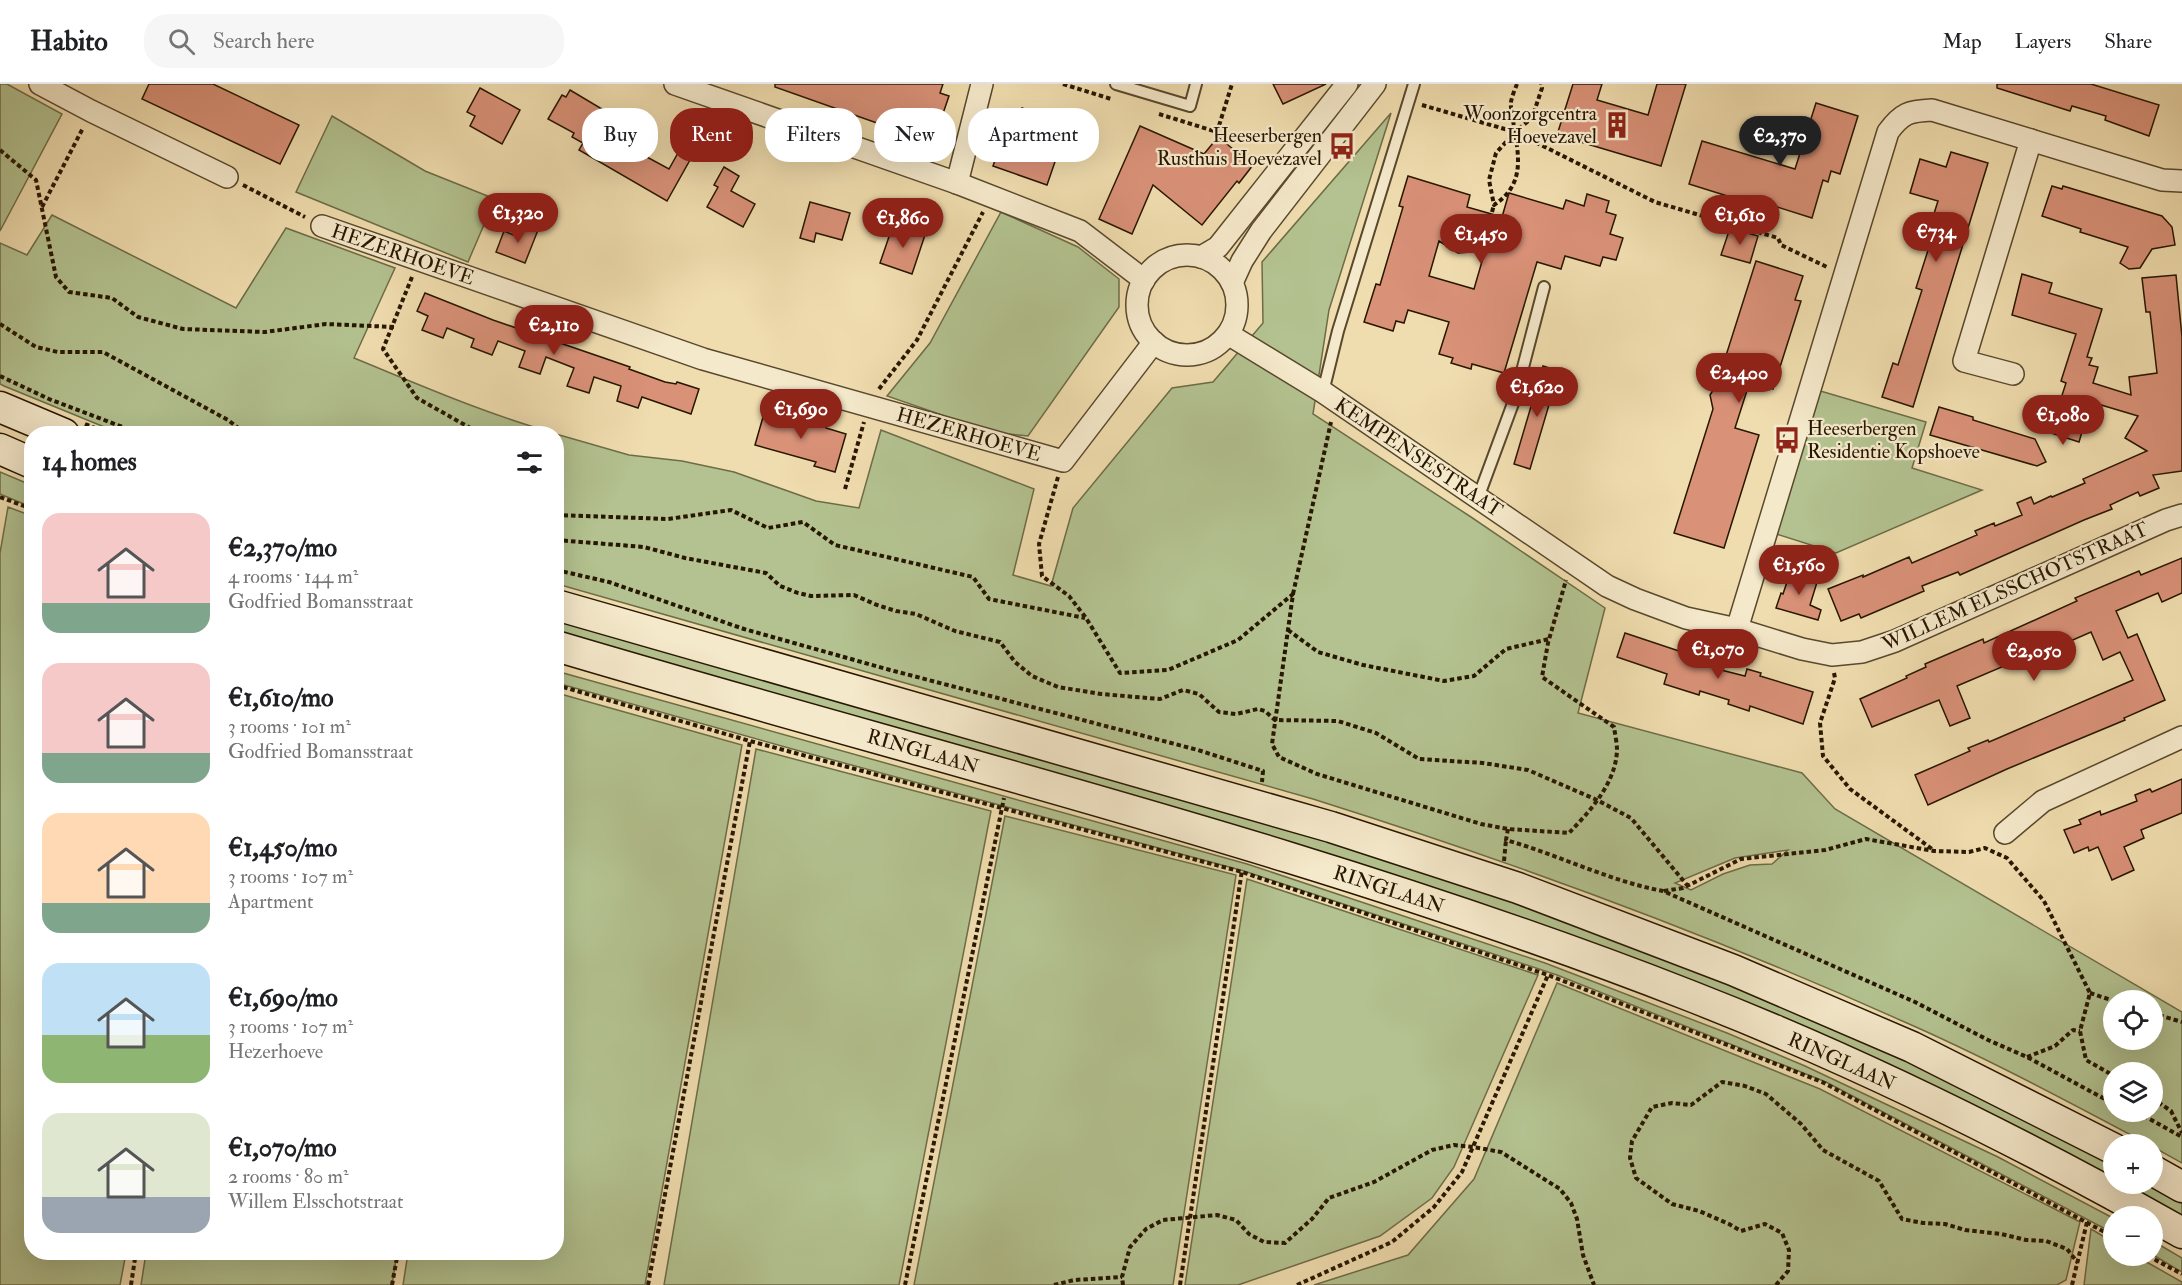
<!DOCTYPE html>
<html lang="en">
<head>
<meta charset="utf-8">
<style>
  body { margin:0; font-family:"IM FELL Double Pica",serif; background:#f6f6f6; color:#202124; height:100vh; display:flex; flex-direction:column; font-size:22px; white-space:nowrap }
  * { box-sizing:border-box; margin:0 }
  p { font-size:20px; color:#757577 }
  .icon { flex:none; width:33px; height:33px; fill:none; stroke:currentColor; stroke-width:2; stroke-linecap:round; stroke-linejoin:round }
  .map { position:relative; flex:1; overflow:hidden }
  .panel { position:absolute; left:24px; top:342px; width:540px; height:834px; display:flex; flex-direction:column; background:#fff; border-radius:24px; box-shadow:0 6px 24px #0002 }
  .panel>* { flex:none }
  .banner { position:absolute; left:582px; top:24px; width:570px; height:54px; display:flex; gap:12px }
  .buttons { position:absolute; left:2103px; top:906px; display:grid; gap:12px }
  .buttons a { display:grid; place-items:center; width:60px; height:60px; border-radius:50%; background:#fff; box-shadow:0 6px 24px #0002; font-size:30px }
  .price { position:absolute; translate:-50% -51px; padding:0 14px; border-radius:21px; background:#8f2418; color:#fff; font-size:20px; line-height:39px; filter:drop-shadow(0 2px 3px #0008) }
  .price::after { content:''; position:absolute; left:50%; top:36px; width:18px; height:14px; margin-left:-9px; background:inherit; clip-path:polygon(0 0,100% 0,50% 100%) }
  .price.active { background:#222; color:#fff }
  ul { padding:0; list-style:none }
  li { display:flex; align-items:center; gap:18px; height:150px; padding:0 18px }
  li span { display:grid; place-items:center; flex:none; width:168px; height:120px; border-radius:18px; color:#555 }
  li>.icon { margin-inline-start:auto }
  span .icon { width:72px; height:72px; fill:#fffc; stroke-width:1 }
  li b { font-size:26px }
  h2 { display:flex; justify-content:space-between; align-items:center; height:72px; padding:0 18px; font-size:26px }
  .pill { padding:0 21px; border-radius:24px; background:#fff; box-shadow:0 6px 24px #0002; font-size:21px; line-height:54px }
  .pill.active { background:#8f2418; color:#fff }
  header { display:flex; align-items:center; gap:36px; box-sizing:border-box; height:84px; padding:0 30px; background:#fff; border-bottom:2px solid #e0e0e0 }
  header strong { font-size:28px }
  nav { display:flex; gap:33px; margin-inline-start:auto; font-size:21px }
  .search { width:420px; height:54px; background:#f6f6f6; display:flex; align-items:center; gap:15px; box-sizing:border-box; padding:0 21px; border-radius:24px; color:#757577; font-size:22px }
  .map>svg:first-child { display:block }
  .green { fill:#b3c290; stroke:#6d6c48; stroke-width:1.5; fill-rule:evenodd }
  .building { fill:#d99178; stroke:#271600; stroke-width:1.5; fill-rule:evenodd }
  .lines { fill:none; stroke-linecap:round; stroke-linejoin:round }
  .service-casing { stroke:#59482c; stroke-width:14 }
  .minor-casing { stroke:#59482c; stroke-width:24 }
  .secondary-casing { stroke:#271600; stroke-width:33 }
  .path { stroke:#271600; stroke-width:4; stroke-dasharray:4.5 3; stroke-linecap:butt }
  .service { stroke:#f5e9cb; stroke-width:10 }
  .minor { stroke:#f5e9cb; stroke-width:21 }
  .secondary { stroke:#f5e9cb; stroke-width:30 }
  .labels { text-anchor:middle; stroke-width:4.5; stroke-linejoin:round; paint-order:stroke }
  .poi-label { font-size:20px; fill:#271600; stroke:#f5e9cb; text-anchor:end }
  .street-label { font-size:20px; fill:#271600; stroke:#f5e9cb }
</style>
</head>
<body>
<header>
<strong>Habito</strong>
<div class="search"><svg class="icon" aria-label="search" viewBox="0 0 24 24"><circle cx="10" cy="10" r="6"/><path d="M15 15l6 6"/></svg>Search here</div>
<nav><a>Map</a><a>Layers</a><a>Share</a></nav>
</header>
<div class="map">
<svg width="2182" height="1201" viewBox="0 0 2182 1201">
  <rect width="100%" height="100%" fill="#f0ddaf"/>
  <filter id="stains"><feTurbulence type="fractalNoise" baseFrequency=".00333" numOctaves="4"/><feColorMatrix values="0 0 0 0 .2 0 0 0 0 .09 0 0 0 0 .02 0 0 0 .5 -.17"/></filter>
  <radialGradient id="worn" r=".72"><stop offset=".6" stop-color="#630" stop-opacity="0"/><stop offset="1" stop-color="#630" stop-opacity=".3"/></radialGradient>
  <g class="green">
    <path d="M0 0H7L62 30 0 147Z"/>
    <path d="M1391 29 1329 226 1313 330 1471 433 1605 524 1578 629 1802 689 1835 725 2182 928V1079L2153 1063 2152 1060H2148C2067 1017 1985 973 1900 936 1709 850 1513 778 1313 715L557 500 556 350 629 371 682 377 734 388 816 417 859 424 881 346 1034 405 1013 491 1051 502 1073 424 1172 304 1213 298 1263 239 1262 178ZM1788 766 1772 780 1750 781 1723 790 1691 806 1675 799 1735 774ZM2114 916H2152V956H2114ZM2114 988H2152V1028H2114Z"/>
    <path d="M332 32 425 87 495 115 468 178 296 108Z"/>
    <path d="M1001 128 1078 163 1119 195V223L1028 352 991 348 887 312 930 259Z"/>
    <path d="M52 131 236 224 286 144 395 184 354 274C420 301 486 330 554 349H119L4 302 0 300V159L27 171Z"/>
    <path d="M1817 306 1926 338 1912 384 1982 406 1836 469 1773 449Z"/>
    <path d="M0 388 31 401V423L0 410Z"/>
    <path d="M8 423 32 432V1168L126 1169 120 1201H0V469Z"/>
    <path d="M556 534 1323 753 1623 856 1842 946 2004 1022 2113 1079V1097L1405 795 1343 775 557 550Z"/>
    <path d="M556 587 1247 780 1545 879 1727 949 1805 982 1998 1073 2113 1134V1149L1826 998 1557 891 1244 787 796 666 557 599Z"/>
    <path d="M557 609 742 661 645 1201H403L408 1169 556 1168Z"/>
    <path d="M756 665 991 727 899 1201H664Z"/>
    <path d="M1005 732 1236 791 1173 1201H914Z"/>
    <path d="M1247 795 1538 891 1454 1083 1432 1114 1380 1152 1238 1201H1185Z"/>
    <path d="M1557 899 1820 1005 2080 1138 2066 1196 2057 1201H1314L1408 1171 1474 1095Z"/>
    <path d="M2118 1100H2152L2182 1115V1135Z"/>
    <path d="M2091 1145 2113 1158 2114 1172H2136L2182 1198V1201H2084Z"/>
    <path d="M2153 1157 2182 1174V1188L2153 1171Z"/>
    <path d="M146 1169V1168L397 1169 392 1201H141Z"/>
  </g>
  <g class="building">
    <path d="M149 0H213L299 41 280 80 142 15Z"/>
    <path d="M775 0H943L940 9 949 12 938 44 930 41 925 56 775 3Z"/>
    <path d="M1273 0H1326L1283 20Z"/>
    <path d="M1573 0H1602L1597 16 1648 31 1657 0H1686L1661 82 1557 51Z"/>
    <path d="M1997 0H2091L2159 21 2149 52 2105 36 2106 32 2072 22 2070 27 1997 4Z"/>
    <path d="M480 4 520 26 502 60 470 42 475 32 467 28Z"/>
    <path d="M570 6 612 31 605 43 610 46 601 61 628 76 634 66 669 85 683 60 695 67 667 117 579 66 583 59 572 53 574 49 548 35 562 11 566 13Z"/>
    <path d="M1816 19 1858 32 1840 90 1831 87 1828 98 1823 96 1812 134 1771 121 1769 125 1689 100 1702 57 1795 85Z"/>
    <path d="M1022 24 1068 40 1047 101 993 82 1009 37 1016 40Z"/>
    <path d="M1140 42 1204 70 1218 53 1253 81 1239 99 1237 97 1202 141 1153 101 1132 150 1099 135Z"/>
    <path d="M1951 68 1988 79 1913 323 1882 313 1893 279 1898 281 1922 206 1916 204 1930 160 1925 158 1938 117 1910 109 1920 75 1946 83Z"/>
    <path d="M724 83 739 92 731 107 755 120 743 143 707 123 718 103 714 101Z"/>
    <path d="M1408 92 1470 111 1467 123 1502 133 1509 109 1563 125 1566 116 1584 122 1587 110 1609 117 1606 128 1616 131 1610 150 1623 154 1616 176 1603 173 1600 182 1565 172 1561 185 1537 178 1504 289 1472 280 1471 285 1451 279 1453 274 1439 270 1449 238 1408 226 1404 239 1396 237 1393 247 1364 238 1376 200 1380 201 1403 123 1399 122ZM1439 157 1458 169 1485 167 1474 205 1429 192Z"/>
    <path d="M2052 102 2062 105 2063 102 2162 132 2172 143 2175 161 2152 165 2140 184 2129 185 2120 179 2128 163 2080 148 2081 145 2042 132Z"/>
    <path d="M810 118 850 129 842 156 816 149 814 158 800 154Z"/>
    <path d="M521 140 538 146 525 179 496 168 504 147 516 152Z"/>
    <path d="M893 141 925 151 912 190 880 179Z"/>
    <path d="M1730 144 1758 152 1750 179 1721 171Z"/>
    <path d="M1756 177 1803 192 1795 216 1801 217 1773 305 1750 297 1735 344 1759 351 1724 464 1674 449 1713 325 1710 311 1717 300Z"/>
    <path d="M2022 190 2052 199 2049 209 2102 225 2087 273 2092 274 2089 281 2098 283 2093 299 2131 311 2129 293 2157 289 2150 228H2146L2142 194 2176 191 2182 253V387L2153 391 2159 404 2140 412 2138 408 2110 421 2112 425 2084 436 1960 491 1958 488 1922 502 1924 507 1861 534 1859 530 1841 537 1828 505 1863 491V493L1909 473 1912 479 1977 451 1975 447 1994 439 1995 442 2022 431 2017 419 2031 413 2034 420 2051 412 2052 413 2085 399 2083 395 2147 367 2125 354 2138 332 2091 318 2079 358 2045 347 2050 332 2055 333 2066 299 2061 297 2076 250 2012 231Z"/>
    <path d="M425 209 493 236 630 283 629 285 665 298 676 300 677 298 699 305 691 330 642 313 638 324 617 317 621 302 594 293 589 309 567 302 574 284 546 273 540 290 519 283 525 267 498 257 492 271 471 263 474 255 447 244 443 254 422 246 428 232 417 227Z"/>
    <path d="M1543 282 1559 287 1530 385 1514 380Z"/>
    <path d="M1939 323 1973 333V336L2035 355 2046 378 2037 382 1930 351Z"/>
    <path d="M765 326 826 343V344L846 350 835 388 814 382 816 378 755 361Z"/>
    <path d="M2182 474V509L2162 518 2158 509 2116 527 2128 554 2137 550 2165 616 2124 634 2125 636 2007 685 1928 721 1915 691 1970 667 1968 664 1988 656 1989 658 2133 596 2120 568 2103 576 2091 548 2066 559 2065 556 1957 602 1970 634 1950 642 1939 616 1872 643 1860 615 1907 594 1906 592 1926 583 1925 580 1983 555 1984 559 2077 517 2075 514 2139 487 2141 491Z"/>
    <path d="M1791 486 1818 495 1810 521 1821 526 1818 536 1776 524 1781 509 1783 510Z"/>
    <path d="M1625 549 1688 570 1687 574 1725 587 1745 592 1747 585 1761 589 1760 592 1813 608 1803 640 1750 622 1749 627 1728 620 1729 616 1700 607 1699 611 1664 600 1667 590 1617 573Z"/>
    <path d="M2182 695V729L2141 746 2144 754 2124 763 2134 786 2112 796 2098 763 2089 767 2088 763 2074 769 2064 746 2081 740 2079 736 2100 727 2101 731 2137 717 2135 711 2150 705 2152 708Z"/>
  </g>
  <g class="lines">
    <defs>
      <g id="service">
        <path d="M1116 0 1190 22 1196 0"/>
        <path d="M1323 308 1338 247 1414 0"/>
        <path d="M1478 414 1515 314 1544 203"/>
      </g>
      <g id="minor">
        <path d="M40 0 91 27 227 93"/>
        <path d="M675 0 957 99 1080 147 1144 196"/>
        <path d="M957 99 982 0"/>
        <path d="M322 142 703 275 1063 377 1154 258"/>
        <circle cx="1187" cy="221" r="50"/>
        <path d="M1201 173 1218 163 1347 0"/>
        <path d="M1232 199 1242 177 1261 147 1375 0"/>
        <path d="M1228 250 1323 308 1607 502 1635 515 1686 534 1737 545 1802 565 1832 571 1862 568 1895 557 2166 436 2182 431"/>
        <path d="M2013 290 1964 277 2031 56"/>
        <path d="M1737 545 1888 48C1902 29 1909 27 1932 26L2162 96 2182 97"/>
        <path d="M2005 749 2043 717 2182 653"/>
      </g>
      <g id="secondary">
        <path d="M0 323 64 350"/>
        <path d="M0 365 32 379"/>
        <path d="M556 521 1331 743 1518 804 1733 886 1912 963 2114 1065"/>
        <path d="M556 562C935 675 1320 767 1688 911 1858 977 2023 1059 2182 1149"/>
        <path d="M2152 1086 2182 1103"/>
      </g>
    </defs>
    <use href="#service" class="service-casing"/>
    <use href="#minor" class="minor-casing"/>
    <use href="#secondary" class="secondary-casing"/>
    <g class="path">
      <path d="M1063 0 1111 15"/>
      <path d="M1517 0C1515 5 1512 12 1511 18 1510 23 1513 31 1513 36 1518 70 1527 99 1494 121L1489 96 1496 69 1515 48 1532 34 1542 4 1541 0"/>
      <path d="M1422 21 1515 48 1655 118 1778 154 1781 161 1829 184"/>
      <path d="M1159 30 1217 48 1232 0"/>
      <path d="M0 66 36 96 56 193 69 208 112 214 138 233 183 245 265 248 326 240 394 243"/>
      <path d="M243 101 305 133"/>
      <path d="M42 123 83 44"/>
      <path d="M1492 128 1494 121"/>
      <path d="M412 193 383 265 417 314 481 350"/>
      <path d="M0 240 36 263 58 268H103L228 336 246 350"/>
      <path d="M0 292 49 315 141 350"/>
      <path d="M879 305 917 256 983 128"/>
      <path d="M85 340 110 350"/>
      <path d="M1058 393 1039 460 1042 492 1069 512 1086 534 1120 589 1168 586 1238 556 1293 510 1272 660 1279 673 1317 690 1481 740 1508 745 1569 749C1590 727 1616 699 1617 666 1617 659 1615 650 1614 643L1542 593 1548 559 1566 496"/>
      <path d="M845 405 864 338"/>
      <path d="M0 413 32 425"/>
      <path d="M556 431 668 435 731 426 768 444 803 438 835 461 973 493 989 515 1085 534"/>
      <path d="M556 456 644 463 685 474 766 489 780 502 798 509 811 512 854 511 877 521 896 527 916 530 955 547 1000 558 1015 578 1032 592 1058 603 1101 610 1160 615 1183 606 1199 610 1219 628 1236 630 1258 625 1265 627 1275 636 1338 637 1376 649 1419 675 1483 679 1528 686 1597 716 1631 734 1687 801"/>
      <path d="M556 486 609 498 744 545 890 586 1198 666 1263 687 1262 698"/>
      <path d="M1293 510 1331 338"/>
      <path d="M1288 546 1318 568 1363 581 1444 597 1474 592 1506 565 1549 555"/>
      <path d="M1834 589 1835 594 1820 639 1823 672 1850 705 1932 765"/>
      <path d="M556 601 750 657 1242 788 1548 891 1822 998 2114 1153"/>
      <path d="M1508 745 1506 756C1559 771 1609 797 1663 807L1915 918 1988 956 2027 973 2114 1020"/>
      <path d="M1504 777 1506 756"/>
      <path d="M1664 807 1683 804 1741 775 1825 766 1866 755 1934 767 1969 768 1985 764 2007 774 2044 817 2090 909 2080 947 2086 976 2114 992"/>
      <path d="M2090 909 2114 917"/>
      <path d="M2152 929 2182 938"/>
      <path d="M2027 973 2055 962 2073 946 2080 947"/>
      <path d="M2152 1014 2171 1027 2182 1049"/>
      <path d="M2137 1028 2182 1053"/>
      <path d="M2148 1172 2182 1190"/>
      <path d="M131 1201 136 1168"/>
      <path d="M392 1201 398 1168"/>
      <path d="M648 1201 750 657"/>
      <path d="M905 1201 1004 714"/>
      <path d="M1054 1201 1074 1196 1122 1193"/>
      <path d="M1123 1201 1122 1193 1130 1163 1146 1145 1163 1136 1217 1131 1236 1136 1249 1150 1264 1158 1285 1159 1312 1135 1329 1114 1374 1098 1432 1066 1454 1061 1473 1063 1501 1068 1560 1105 1571 1119 1577 1135 1583 1171 1594 1201"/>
      <path d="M1180 1201 1242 786"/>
      <path d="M1297 1201 1392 1158 1434 1123 1462 1088 1548 891"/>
      <path d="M1776 1201 1788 1187 1789 1166 1782 1149 1765 1140 1741 1147 1729 1140 1699 1127 1672 1120 1636 1094 1630 1074 1632 1057 1652 1023 1672 1019 1691 1021 1722 998 1745 1002 1766 1010 1801 1040 1823 1066 1879 1097 1902 1135 1923 1139 1945 1140 1965 1146 2001 1150 2026 1156 2046 1157 2067 1165 2078 1179"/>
      <path d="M2072 1201 2087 1138"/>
    </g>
    <use href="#service" class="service"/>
    <use href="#minor" class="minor"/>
    <use href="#secondary" class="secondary"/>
  </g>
  <defs>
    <symbol id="building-bare" viewBox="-9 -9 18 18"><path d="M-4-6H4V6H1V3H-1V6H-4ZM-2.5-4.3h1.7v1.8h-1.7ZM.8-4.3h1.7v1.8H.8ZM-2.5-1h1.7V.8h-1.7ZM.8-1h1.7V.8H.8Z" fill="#8f2418" stroke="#f5e9cb" stroke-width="2.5" paint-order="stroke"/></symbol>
    <symbol id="bus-bare" viewBox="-9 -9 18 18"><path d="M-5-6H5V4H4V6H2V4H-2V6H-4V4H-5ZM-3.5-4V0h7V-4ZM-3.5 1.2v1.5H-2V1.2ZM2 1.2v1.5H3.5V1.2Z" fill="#8f2418" stroke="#f5e9cb" stroke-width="2.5" paint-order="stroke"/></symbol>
  </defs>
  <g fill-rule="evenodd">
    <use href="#building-bare" x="1598" y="22" width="38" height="38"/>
    <use href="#bus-bare" x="1323" y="43" width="38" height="38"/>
    <use href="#bus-bare" x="1768" y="337" width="38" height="38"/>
  </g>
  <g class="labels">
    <g class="poi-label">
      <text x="1597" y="36">Woonzorgcentra<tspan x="1597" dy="23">Hoevezavel</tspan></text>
      <text x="1322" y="58">Heeserbergen<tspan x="1322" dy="23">Rusthuis Hoevezavel</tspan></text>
      <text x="1807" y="351" text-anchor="start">Heeserbergen<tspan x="1807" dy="23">Residentie Kopshoeve</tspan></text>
    </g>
    <g class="street-label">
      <text transform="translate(403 170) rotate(19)" y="7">HEZERHOEVE</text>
      <text transform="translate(969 350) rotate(16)" y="7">HEZERHOEVE</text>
      <text transform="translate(1419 373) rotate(34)" y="7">KEMPENSESTRAAT</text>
      <text transform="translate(2015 502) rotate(-24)" y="7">WILLEM ELSSCHOTSTRAAT</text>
      <text transform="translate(923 667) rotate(16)" y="7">RINGLAAN</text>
      <text transform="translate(1389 805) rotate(18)" y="7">RINGLAAN</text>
      <text transform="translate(1842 977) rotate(24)" y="7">RINGLAAN</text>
    </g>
  </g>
  <rect width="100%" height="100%" filter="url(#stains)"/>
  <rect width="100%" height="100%" fill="url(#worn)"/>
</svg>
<div class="buttons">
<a><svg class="icon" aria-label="locate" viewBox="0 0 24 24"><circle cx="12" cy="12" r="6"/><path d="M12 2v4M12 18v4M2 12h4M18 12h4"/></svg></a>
<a><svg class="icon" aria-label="layers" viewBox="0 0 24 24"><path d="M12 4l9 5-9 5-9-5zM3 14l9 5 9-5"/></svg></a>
<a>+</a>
<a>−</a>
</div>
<b class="price active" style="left:1780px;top:83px">€2,370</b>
<b class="price" style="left:518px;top:160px">€1,320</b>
<b class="price" style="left:1740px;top:162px">€1,610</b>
<b class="price" style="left:903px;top:165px">€1,860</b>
<b class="price" style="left:1936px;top:179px">€734</b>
<b class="price" style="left:1481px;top:181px">€1,450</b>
<b class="price" style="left:554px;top:272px">€2,110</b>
<b class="price" style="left:1739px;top:320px">€2,400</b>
<b class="price" style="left:1537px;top:334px">€1,620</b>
<b class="price" style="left:801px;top:356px">€1,690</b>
<b class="price" style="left:2063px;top:362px">€1,080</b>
<b class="price" style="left:1799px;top:512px">€1,560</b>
<b class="price" style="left:1718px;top:596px">€1,070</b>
<b class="price" style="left:2034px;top:598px">€2,050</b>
<div class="banner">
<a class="pill">Buy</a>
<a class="pill active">Rent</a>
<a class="pill">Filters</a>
<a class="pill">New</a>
<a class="pill">Apartment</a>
</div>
<section class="panel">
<h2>14 homes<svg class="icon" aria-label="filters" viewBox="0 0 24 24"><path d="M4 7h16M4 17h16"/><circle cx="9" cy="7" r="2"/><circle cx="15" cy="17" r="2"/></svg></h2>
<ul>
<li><span style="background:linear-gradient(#f6c9c9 75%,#7fa58c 0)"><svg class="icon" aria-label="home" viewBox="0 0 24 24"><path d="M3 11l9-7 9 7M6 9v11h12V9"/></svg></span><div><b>€2,370/mo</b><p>4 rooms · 144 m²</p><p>Godfried Bomansstraat</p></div></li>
<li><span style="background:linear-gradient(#f6c9c9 75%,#7fa58c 0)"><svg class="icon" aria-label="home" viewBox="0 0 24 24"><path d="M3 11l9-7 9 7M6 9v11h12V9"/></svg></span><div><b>€1,610/mo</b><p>3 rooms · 101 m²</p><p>Godfried Bomansstraat</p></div></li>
<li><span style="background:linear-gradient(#ffd9b3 75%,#7fa58c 0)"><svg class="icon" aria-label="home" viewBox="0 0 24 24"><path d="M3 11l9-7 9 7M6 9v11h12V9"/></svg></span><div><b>€1,450/mo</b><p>3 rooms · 107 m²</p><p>Apartment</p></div></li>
<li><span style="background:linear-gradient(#bfe0f5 60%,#8fb573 0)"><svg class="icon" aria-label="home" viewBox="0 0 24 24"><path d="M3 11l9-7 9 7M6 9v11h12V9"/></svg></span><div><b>€1,690/mo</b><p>3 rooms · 107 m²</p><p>Hezerhoeve</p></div></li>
<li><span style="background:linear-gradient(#dfe7d0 70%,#9aa5b1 0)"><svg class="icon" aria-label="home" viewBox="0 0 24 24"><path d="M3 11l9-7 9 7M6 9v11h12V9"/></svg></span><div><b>€1,070/mo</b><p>2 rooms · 80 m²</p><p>Willem Elsschotstraat</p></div></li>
</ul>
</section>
</div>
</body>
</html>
